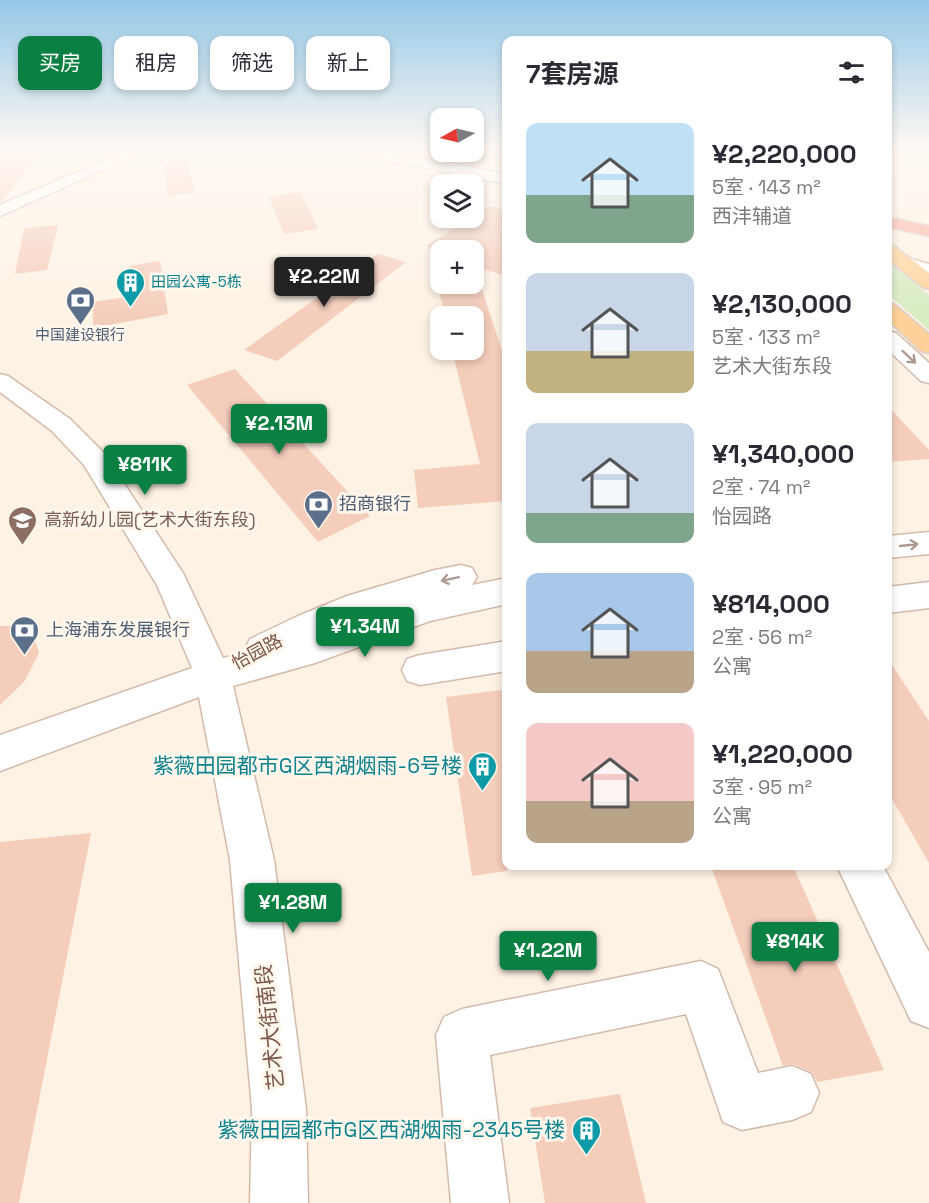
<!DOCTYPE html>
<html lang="zh">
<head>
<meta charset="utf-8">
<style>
  body { margin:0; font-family:"Space Grotesk","Noto Sans SC",sans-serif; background:#f7f7f7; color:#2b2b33; height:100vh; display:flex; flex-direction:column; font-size:22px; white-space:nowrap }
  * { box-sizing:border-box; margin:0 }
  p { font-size:20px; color:#7c7c81 }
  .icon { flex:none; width:33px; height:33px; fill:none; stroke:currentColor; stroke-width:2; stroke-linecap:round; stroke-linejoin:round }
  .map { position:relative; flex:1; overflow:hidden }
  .panel { position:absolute; left:502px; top:36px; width:390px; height:834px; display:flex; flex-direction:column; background:#fff; border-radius:12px; box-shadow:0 3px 9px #0003 }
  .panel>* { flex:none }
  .hud { position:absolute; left:18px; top:36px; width:394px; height:54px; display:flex; gap:12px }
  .needle { width:39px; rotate:262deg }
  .fabs { position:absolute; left:430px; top:108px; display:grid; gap:12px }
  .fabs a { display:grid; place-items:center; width:54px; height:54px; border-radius:12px; background:#fff; box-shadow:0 3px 9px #0003; font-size:30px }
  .price { position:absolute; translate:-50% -51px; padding:0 14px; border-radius:6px; background:#0b8043; color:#fff; font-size:20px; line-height:39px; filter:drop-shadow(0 2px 3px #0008) }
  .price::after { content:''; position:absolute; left:50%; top:36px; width:18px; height:14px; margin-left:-9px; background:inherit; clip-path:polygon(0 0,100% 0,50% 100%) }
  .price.active { background:#222; color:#fff }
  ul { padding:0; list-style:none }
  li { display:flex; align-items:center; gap:18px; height:150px; padding:0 24px }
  li span { display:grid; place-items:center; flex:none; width:168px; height:120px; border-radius:12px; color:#555 }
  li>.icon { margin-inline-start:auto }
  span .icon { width:72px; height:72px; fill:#fffc; stroke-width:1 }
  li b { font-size:26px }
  h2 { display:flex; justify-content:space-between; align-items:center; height:72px; padding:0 24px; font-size:26px }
  .pill { padding:0 21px; border-radius:12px; background:#fff; box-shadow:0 3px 9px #0003; font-size:21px; line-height:54px }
  .pill.active { background:#0b8043; color:#fff }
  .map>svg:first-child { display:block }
  .green { fill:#d7ecc2 }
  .building { fill:#f5cdbb; fill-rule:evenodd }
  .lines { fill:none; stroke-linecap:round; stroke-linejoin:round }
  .street-casing { stroke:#d2baac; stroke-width:3 }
  .secondary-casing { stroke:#d5baaa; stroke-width:3 }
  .primary-casing { stroke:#d9cfcc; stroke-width:3 }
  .highway-casing { stroke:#d9cfcc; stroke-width:3 }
  .street { fill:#fff; fill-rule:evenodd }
  .secondary { fill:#fff; fill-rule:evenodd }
  .primary { fill:#ffd19a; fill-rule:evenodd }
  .highway { fill:#fbaa98; fill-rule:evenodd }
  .oneway { stroke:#ae9991 }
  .labels { text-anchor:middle; stroke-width:6; stroke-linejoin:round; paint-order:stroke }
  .far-culture-label { font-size:15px; fill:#0d838f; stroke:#fff6ec; text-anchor:start }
  .far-service-label { font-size:15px; fill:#4e5e75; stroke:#fff6ec }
  .service-label { font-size:18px; fill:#4e5e75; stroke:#fff6ec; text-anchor:start }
  .education-label { font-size:18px; fill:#785e54; stroke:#fff6ec; text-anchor:start }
  .street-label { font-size:18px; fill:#785548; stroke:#fff6ec }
  .near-culture-label { font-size:21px; fill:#0d838f; stroke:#fff6ec; text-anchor:end }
  .near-street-label { font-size:21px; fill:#785548; stroke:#fff6ec }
</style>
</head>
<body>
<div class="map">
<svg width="929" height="1203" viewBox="0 0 929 1203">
  <rect width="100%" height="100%" fill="#fef2e5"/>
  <path class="green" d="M888 262 929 295V330L888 294Z"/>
  <g class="building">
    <path d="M0 149H43L0 203Z"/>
    <path d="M187 160 195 192 167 196 164 162Z"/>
    <path d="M301 192 318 229 284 234 269 197Z"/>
    <path d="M490 206 507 211V276L475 267 507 367V501L418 508 414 470 480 464 452 350H474V316H445L428 245ZM441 250H474V284H441Z"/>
    <path d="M58 225 47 270 15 274 24 228Z"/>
    <path d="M378 254 406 262 277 361 244 350Z"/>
    <path d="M160 261 168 314 93 328V302L132 296 129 266Z"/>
    <path d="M235 369 370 516 318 542 187 385Z"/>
    <path d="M888 406 929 450V459L888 462Z"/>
    <path d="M0 626H17L33 633 39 653 24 682 0 705Z"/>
    <path d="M888 659 929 721V863L888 792Z"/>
    <path d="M501 690 507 716V871L472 876 446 697Z"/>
    <path d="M91 833 19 1203H0V842Z"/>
    <path d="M711 866H793L884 1070 817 1082 812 1072 793 1064 783 1066Z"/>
    <path d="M620 1094 646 1203H545L530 1108Z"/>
  </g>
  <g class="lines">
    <defs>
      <g id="street">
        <path d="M888 331 896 333 929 363V383L921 381 888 350Z"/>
        <path d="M929 582V608L888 613V587Z"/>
        <path d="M507 641V671L420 685 407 681 402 670 407 659 420 655Z"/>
        <path d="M837 866H883L929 952V1028L911 1021Z"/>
        <path d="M701 961 718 969 758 1073 792 1066 811 1074 819 1093 811 1112 792 1120 742 1130 723 1122 686 1014 490 1055 509 1203H451L436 1035 444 1017 462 1009Z"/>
      </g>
      <g id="secondary">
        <path d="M131 149H150L0 216V205Z"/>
        <path d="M345 149H375L507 174V184L352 153Z"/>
        <path d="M904 257 929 264V276L897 267 895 263 897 259Z"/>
        <path d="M0 374 8 376 70 419 104 453 183 573 223 658 246 652 245 649 250 639 298 616 347 596 435 570 461 565 472 568 477 577 472 585 507 578V604L430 621 315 663 233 686 274 860 306 1109 308 1203H250L252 1109 230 860 199 697 0 771V735L192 668 157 585 84 465 52 431 0 392Z"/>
        <path d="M929 532V554L888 558V536Z"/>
      </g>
      <g id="primary">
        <path d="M888 245 894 246 929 273V289L922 287 888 259Z"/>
        <path d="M888 303 895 305 929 334V353L921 351 888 320Z"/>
      </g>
      <path id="highway" d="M888 217 929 226V236L888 227Z"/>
    </defs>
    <use href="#street" class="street-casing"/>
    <use href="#secondary" class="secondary-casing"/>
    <use href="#primary" class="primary-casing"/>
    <use href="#highway" class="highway-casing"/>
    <use href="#street" class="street"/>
    <use href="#secondary" class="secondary"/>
    <use href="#primary" class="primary"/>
    <use href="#highway" class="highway"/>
  </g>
  <defs><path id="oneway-shaft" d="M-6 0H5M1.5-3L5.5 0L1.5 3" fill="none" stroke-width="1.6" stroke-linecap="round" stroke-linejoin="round" transform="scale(1.5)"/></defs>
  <g class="oneway">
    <use href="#oneway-shaft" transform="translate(909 357) rotate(43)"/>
    <use href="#oneway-shaft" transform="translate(909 545) rotate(-6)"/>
    <use href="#oneway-shaft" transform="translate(450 579) rotate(168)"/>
  </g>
  <linearGradient id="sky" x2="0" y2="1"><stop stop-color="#95c8e8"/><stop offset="0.47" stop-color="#fff9f3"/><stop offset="1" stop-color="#fff9f3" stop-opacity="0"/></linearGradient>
  <rect width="929" height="318" fill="url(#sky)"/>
  <defs>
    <symbol id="building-pin" viewBox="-11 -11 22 30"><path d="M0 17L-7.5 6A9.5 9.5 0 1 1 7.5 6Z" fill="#0f9aa8" stroke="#fff6ec"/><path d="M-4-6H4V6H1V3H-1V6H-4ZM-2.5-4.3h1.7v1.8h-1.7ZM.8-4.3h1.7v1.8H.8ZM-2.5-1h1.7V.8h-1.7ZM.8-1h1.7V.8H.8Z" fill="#fff"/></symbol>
    <symbol id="bank-pin" viewBox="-11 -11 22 30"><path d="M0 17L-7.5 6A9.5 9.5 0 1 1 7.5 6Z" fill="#5c6f8a" stroke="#fff6ec"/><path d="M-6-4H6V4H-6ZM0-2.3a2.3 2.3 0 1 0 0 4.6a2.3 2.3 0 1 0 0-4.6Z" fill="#fff"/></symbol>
    <symbol id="school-pin" viewBox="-11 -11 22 30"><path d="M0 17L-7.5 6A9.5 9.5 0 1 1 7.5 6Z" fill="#8d6e63" stroke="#fff6ec"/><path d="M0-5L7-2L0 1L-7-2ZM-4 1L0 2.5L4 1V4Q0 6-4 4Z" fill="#fff"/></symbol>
  </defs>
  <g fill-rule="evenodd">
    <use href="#building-pin" x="114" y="266" width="33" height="45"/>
    <use href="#bank-pin" x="64" y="284" width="33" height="45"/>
    <use href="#bank-pin" x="302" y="488" width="33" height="45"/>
    <use href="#school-pin" x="6" y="504" width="33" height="45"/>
    <use href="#bank-pin" x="8" y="614" width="33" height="45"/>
    <use href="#building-pin" x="466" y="750" width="33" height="45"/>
    <use href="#building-pin" x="570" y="1114" width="33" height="45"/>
  </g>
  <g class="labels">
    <g class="far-culture-label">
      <text x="151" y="287">田园公寓-5栋</text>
    </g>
    <g class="far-service-label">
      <text x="80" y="340">中国建设银行</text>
    </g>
    <g class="service-label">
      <text x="339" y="510">招商银行</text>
      <text x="46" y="636">上海浦东发展银行</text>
    </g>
    <g class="education-label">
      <text x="44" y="526">高新幼儿园(艺术大街东段)</text>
    </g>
    <g class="street-label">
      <text transform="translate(257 652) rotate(-28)" y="6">怡园路</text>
    </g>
    <g class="near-culture-label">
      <text x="462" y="773">紫薇田园都市G区西湖烟雨-6号楼</text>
      <text x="565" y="1137">紫薇田园都市G区西湖烟雨-2345号楼</text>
    </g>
    <g class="near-street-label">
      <text transform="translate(270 1027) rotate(-96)" y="7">艺术大街南段</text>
    </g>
  </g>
</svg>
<div class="fabs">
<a><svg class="needle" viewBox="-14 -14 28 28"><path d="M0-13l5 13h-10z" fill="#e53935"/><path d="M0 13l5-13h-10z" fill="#7c7c81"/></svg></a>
<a><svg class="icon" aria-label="layers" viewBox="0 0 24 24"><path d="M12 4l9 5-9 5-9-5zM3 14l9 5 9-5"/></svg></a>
<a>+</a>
<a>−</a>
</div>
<b class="price active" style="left:324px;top:308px">¥2.22M</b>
<b class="price" style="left:279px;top:455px">¥2.13M</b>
<b class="price" style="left:145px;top:496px">¥811K</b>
<b class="price" style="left:365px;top:658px">¥1.34M</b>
<b class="price" style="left:293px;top:934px">¥1.28M</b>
<b class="price" style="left:795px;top:973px">¥814K</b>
<b class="price" style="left:548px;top:982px">¥1.22M</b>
<div class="hud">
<a class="pill active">买房</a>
<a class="pill">租房</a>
<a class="pill">筛选</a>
<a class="pill">新上</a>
</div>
<section class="panel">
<h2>7套房源<svg class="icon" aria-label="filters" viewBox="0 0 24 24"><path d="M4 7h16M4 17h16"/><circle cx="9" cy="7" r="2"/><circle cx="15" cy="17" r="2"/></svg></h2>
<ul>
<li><span style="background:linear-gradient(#bfe0f5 60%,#7fa58c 0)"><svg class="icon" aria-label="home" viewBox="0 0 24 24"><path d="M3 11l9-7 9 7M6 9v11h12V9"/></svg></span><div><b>¥2,220,000</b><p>5室 · 143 m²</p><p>西沣辅道</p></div></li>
<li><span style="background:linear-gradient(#c9d6e8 65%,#c2b280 0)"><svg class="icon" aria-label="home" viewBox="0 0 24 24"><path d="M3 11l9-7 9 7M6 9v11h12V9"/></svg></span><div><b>¥2,130,000</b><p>5室 · 133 m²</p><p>艺术大街东段</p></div></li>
<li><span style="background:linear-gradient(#c9d6e8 75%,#7fa58c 0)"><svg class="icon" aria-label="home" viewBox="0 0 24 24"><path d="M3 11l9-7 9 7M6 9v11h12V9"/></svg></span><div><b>¥1,340,000</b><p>2室 · 74 m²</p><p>怡园路</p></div></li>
<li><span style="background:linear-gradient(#a9c7e8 65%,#b9a48a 0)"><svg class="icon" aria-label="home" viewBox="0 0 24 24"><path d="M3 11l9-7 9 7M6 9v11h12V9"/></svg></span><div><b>¥814,000</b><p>2室 · 56 m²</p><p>公寓</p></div></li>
<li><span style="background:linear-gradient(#f6c9c9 65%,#b9a48a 0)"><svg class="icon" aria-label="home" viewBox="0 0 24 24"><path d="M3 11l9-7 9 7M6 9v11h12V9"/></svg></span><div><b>¥1,220,000</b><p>3室 · 95 m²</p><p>公寓</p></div></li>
</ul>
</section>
</div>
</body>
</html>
